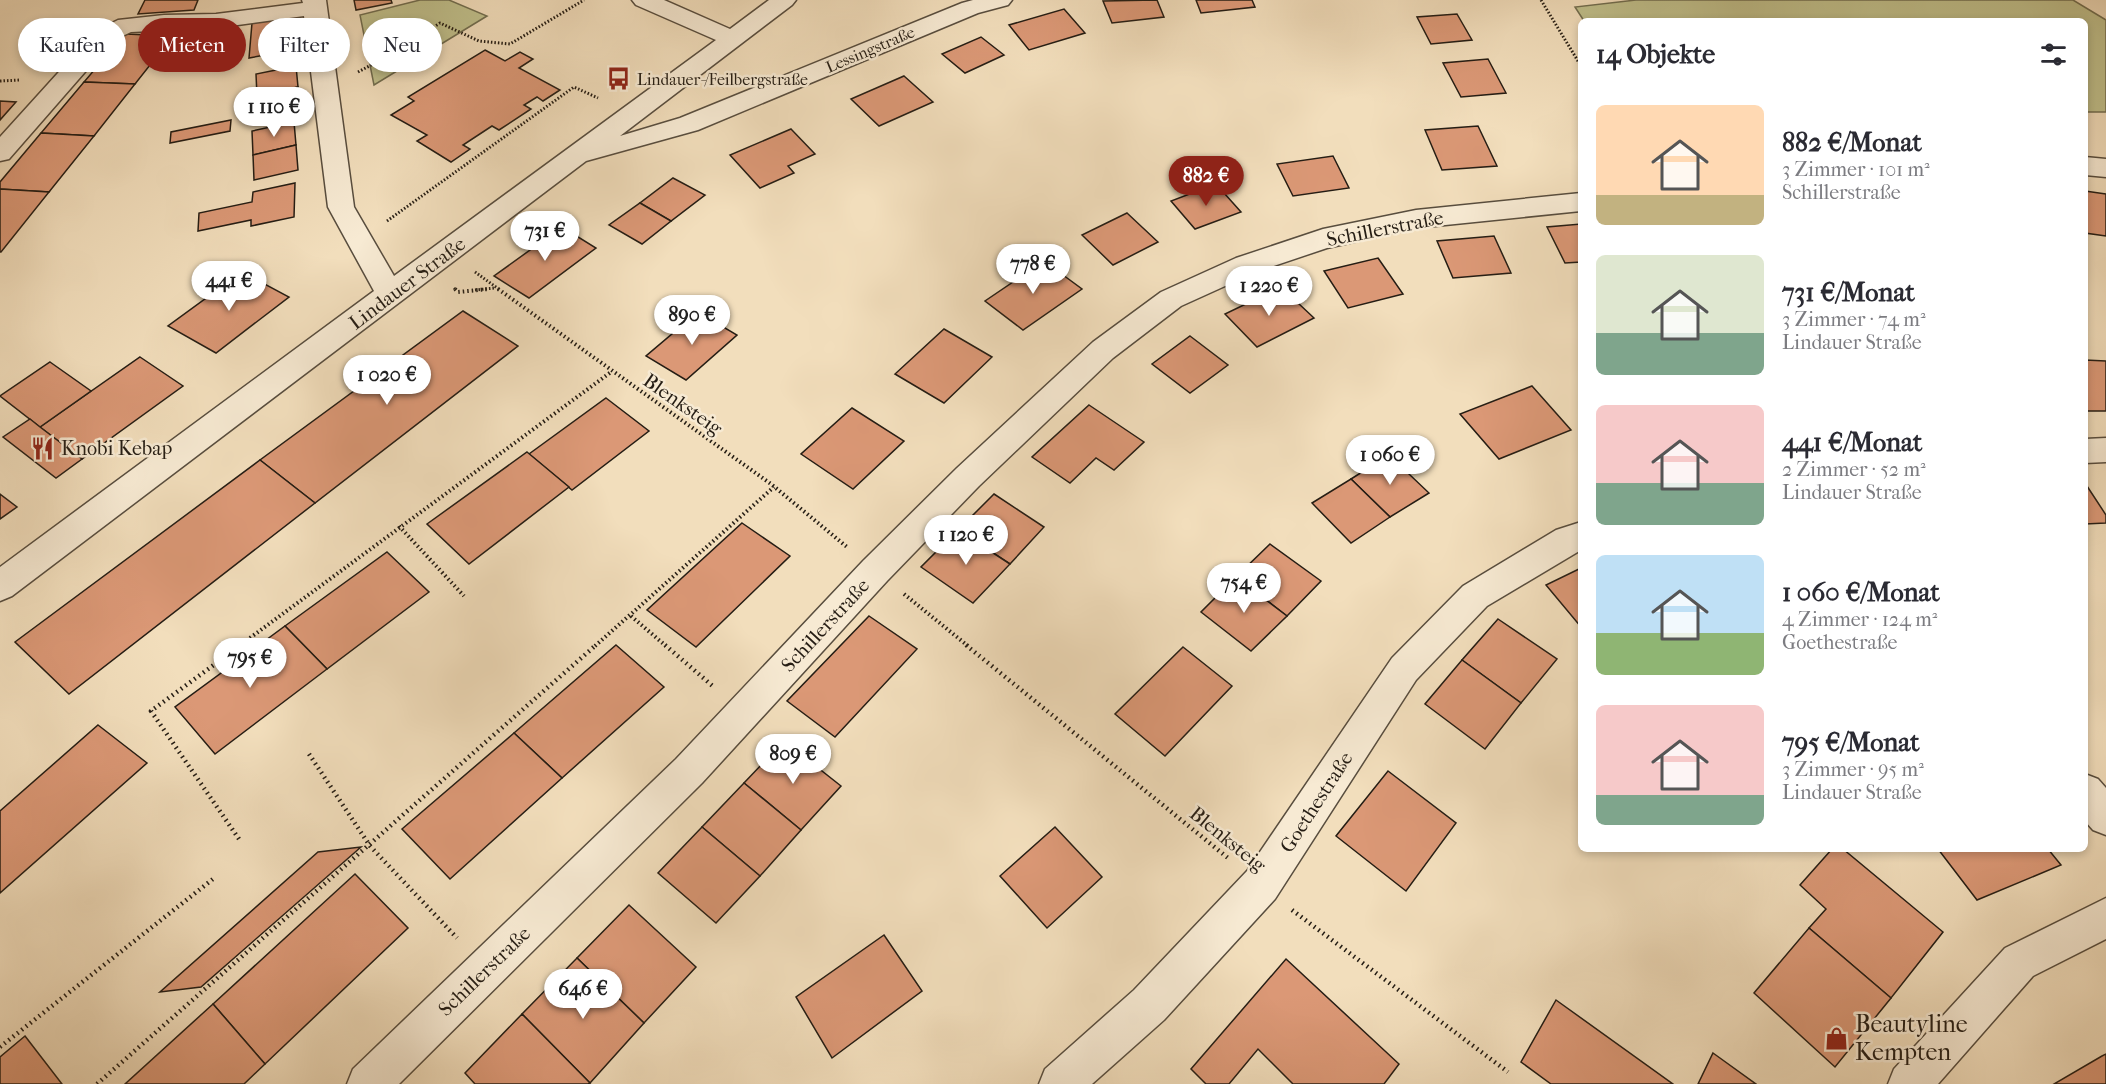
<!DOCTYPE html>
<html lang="de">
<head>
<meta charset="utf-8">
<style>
  body { margin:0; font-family:"IM FELL French Canon",serif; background:#f7f7f7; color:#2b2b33; height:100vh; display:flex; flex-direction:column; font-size:22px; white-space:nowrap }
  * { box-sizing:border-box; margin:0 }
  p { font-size:20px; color:#7c7c81 }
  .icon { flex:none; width:33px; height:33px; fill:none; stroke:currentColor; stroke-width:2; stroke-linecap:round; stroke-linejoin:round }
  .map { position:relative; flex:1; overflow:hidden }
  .details { position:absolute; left:1578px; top:18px; width:510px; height:834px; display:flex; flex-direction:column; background:#fff; border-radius:9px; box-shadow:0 3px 9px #0003 }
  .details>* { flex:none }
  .guide { position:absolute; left:18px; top:18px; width:570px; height:54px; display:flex; gap:12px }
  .price { position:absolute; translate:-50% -51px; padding:0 14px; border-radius:21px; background:#fff; color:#222; font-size:20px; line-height:39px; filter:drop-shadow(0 2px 3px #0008) }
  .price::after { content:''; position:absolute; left:50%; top:36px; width:18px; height:14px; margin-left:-9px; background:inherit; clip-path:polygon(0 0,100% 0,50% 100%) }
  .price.active { background:#8f2418; color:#fff }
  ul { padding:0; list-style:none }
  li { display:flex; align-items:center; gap:18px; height:150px; padding:0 18px }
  li span { display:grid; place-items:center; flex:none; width:168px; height:120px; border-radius:9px; color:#555 }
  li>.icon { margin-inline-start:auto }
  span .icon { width:72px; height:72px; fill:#fffc; stroke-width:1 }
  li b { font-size:26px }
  h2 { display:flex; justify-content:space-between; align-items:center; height:72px; padding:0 18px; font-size:26px }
  .pill { padding:0 21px; border-radius:27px; background:#fff; box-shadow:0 3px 9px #0003; font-size:21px; line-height:54px }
  .pill.active { background:#8f2418; color:#fff }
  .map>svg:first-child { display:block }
  .green { fill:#c0c08c; stroke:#726e50; stroke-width:1.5 }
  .building { fill:#db9876; stroke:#251d14; stroke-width:1.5 }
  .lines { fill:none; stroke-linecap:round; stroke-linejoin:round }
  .minor-casing { stroke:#584d3e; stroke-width:3 }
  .path-far2 { stroke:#251d14; stroke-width:3; stroke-dasharray:1.5 2; stroke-linecap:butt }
  .path-far1 { stroke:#251d14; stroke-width:4; stroke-dasharray:1.5 3; stroke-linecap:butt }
  .path { stroke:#251d14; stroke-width:4.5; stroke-dasharray:1.5 4; stroke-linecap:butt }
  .minor { fill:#f7ead3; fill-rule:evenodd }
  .labels { text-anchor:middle; stroke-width:5; stroke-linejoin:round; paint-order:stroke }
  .far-street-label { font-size:16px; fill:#251d14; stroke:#f7ead3 }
  .far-poi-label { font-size:16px; fill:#251d14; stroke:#f7ead3; text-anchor:start }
  .street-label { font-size:20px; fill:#251d14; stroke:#f7ead3 }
  .poi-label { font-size:20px; fill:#251d14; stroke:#f7ead3; text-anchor:start }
  .near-poi-label { font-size:24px; fill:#251d14; stroke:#f7ead3; text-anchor:start }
</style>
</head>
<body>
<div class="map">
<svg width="2106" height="1084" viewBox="0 0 2106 1084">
  <rect width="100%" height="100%" fill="#f2debc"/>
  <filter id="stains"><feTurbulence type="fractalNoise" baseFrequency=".00333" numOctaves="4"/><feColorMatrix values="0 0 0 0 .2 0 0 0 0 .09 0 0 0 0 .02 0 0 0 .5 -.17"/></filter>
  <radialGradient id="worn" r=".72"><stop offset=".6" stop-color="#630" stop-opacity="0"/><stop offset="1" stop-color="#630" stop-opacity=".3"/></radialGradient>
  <g class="green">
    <path d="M420 0H449L487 16 374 85 360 15Z"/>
    <path d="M1636 0H2073L2106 20V112H2085V21H1584L1575 7Z"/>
  </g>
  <g class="building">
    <path d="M145 0H198L194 10 138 14Z"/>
    <path d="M354 0H391L392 3 356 10Z"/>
    <path d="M1157 0 1164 17 1112 23 1103 1Z"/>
    <path d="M1196 0H1252L1255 7 1201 13Z"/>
    <path d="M1064 9 1085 33 1029 50 1009 25Z"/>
    <path d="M1457 14 1472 40 1431 44 1417 17Z"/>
    <path d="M299 15 298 49 249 58 252 23Z"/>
    <path d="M125 34 173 36 135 84 84 82Z"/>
    <path d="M981 37 1004 55 965 73 942 54Z"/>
    <path d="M485 50 505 61 520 52 533 59 519 68 560 90 543 101 537 97 524 105 531 109 499 130 492 126 463 145 470 149 451 162 417 141 427 135 391 115 414 101 408 97Z"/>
    <path d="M1488 59 1506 93 1461 97 1443 63Z"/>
    <path d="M296 66 298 87 257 96 256 74Z"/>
    <path d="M904 76 933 102 879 126 851 99Z"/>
    <path d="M84 82 135 84 94 136 41 133Z"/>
    <path d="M298 87 299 109 257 119V96Z"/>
    <path d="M0 101 16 102 0 120Z"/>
    <path d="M231 120 230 131 170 143 171 132Z"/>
    <path d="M294 122 296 145 253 155 252 131Z"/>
    <path d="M1478 126 1497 166 1442 170 1425 130Z"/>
    <path d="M791 129 815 154 788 166 794 173 760 188 730 155Z"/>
    <path d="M41 133 94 136 49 192 0 189V182Z"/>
    <path d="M296 145 298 170 254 180 253 155Z"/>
    <path d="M1333 156 1349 188 1293 196 1277 164Z"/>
    <path d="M673 178 705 195 671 221 640 203Z"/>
    <path d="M295 183 294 217 251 226V220L198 231 199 213 252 202 253 192Z"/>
    <path d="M1216 184 1241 212 1195 229 1171 201Z"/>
    <path d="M0 189 49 192 1 252H0Z"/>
    <path d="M2085 191 2106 194V236L2085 233Z"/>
    <path d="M640 203 671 221 642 244 609 225Z"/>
    <path d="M1127 213 1158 242 1113 265 1082 235Z"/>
    <path d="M1581 224V262L1565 263 1547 227Z"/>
    <path d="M562 227 596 248 529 298 494 276Z"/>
    <path d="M1494 236 1511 273 1453 278 1437 241Z"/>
    <path d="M1378 258 1403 294 1348 308 1324 271Z"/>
    <path d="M1044 261 1082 289 1023 330 985 301Z"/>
    <path d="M242 272 289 297 216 353 168 326Z"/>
    <path d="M1281 287 1314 318 1257 347 1225 314Z"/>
    <path d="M463 311 518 346 315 503 260 460Z"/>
    <path d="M698 312 737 335 686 380 646 356Z"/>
    <path d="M944 329 992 357 944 403 895 374Z"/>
    <path d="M1190 336 1228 365 1190 393 1152 364Z"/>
    <path d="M140 357 183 386 82 459 40 427Z"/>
    <path d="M2085 360 2106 361V411H2085Z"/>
    <path d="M50 362 91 391 40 427 0 396Z"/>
    <path d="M1532 386 1571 430 1499 459 1460 414Z"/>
    <path d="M606 398 649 431 572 490 529 454Z"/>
    <path d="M1089 405 1144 442 1114 470 1096 458 1070 483 1032 457Z"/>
    <path d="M852 408 904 441 853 489 801 454Z"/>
    <path d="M30 419 40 427 82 459 56 478 3 437Z"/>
    <path d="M527 452 569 487 469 564 427 524Z"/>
    <path d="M1389 455 1429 493 1390 517 1351 479Z"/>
    <path d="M260 460 315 503 69 694 15 642Z"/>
    <path d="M1351 479 1390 517 1351 543 1312 503Z"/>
    <path d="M2085 483 2106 515V523L2085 524Z"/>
    <path d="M0 494 17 507 0 519Z"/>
    <path d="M994 494 1044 527 1010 564 958 530Z"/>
    <path d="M742 523 790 556 696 647 647 610Z"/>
    <path d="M958 530 1010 564 973 603 921 567Z"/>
    <path d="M1270 544 1321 581 1287 616 1236 577Z"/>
    <path d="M387 552 429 592 327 669 285 626Z"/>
    <path d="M1581 568V627L1546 585Z"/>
    <path d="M1236 577 1287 616 1251 651 1201 612Z"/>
    <path d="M869 616 917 649 835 737 787 701Z"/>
    <path d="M1498 619 1557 659 1521 703 1462 660Z"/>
    <path d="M285 626 327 669 215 754 175 707Z"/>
    <path d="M616 645 664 687 562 778 514 733Z"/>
    <path d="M1183 647 1232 686 1165 756 1115 714Z"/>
    <path d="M1462 660 1521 703 1485 749 1425 704Z"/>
    <path d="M98 725 147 763 0 893V811Z"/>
    <path d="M514 733 562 778 450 879 402 829Z"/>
    <path d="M784 741 841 786 801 830 744 783Z"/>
    <path d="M1388 771 1456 823 1406 891 1336 836Z"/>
    <path d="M744 783 801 830 760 876 702 827Z"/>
    <path d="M702 827 760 876 716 923 658 873Z"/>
    <path d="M1055 827 1102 877 1047 928 1000 876Z"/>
    <path d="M361 847 201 987 160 992 318 852Z"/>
    <path d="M1832 849H1843L1943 932 1891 998 1809 928 1826 909 1800 885Z"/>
    <path d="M1938 849H2048L2061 865 1977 900Z"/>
    <path d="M355 874 408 928 265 1064 213 1004Z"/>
    <path d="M629 905 696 967 644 1023 577 958Z"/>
    <path d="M1809 928 1891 998 1835 1067 1754 993Z"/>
    <path d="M884 935 922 991 832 1058 796 997Z"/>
    <path d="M577 958 644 1023 590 1083 522 1014Z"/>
    <path d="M1286 959 1399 1064 1384 1084H1293L1258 1049 1229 1084H1206L1191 1069Z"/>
    <path d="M1556 1000 1673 1084H1551L1521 1062Z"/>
    <path d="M213 1004 265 1064 244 1084H125Z"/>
    <path d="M522 1014 590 1083 588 1084H475L465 1073Z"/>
    <path d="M25 1036 62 1084H0V1057Z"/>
    <path d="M1713 1053 1756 1084H1698Z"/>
    <path d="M2106 1054V1084H2054L2102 1056Z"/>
  </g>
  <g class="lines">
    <defs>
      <g id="minor">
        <path d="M302 0H326L354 207 394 276 716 40 636 5 632 0H664L730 29 769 0H796L792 5 620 136 680 118 962 3 973 0H1012L1008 5 978 13 698 130 586 161 12 596 0 601V567L374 291 328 207 304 16 216 28 131 32 112 41 9 159 0 161V137L96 31 118 20 164 15 216 14 303 3Z"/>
        <path d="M2085 157 2106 159V177L2085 175Z"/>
        <path d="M1581 193V211L1416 228 1327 248 1256 272 1181 306 1113 358 979 486 887 581 702 783 399 1084H347L353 1069 676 759 863 561 957 468 1093 342 1161 292 1236 258 1323 229 1416 210Z"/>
        <path d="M2106 438V462L2085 463V439Z"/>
        <path d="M1581 522V550L1487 606 1416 680 1275 899 1164 1020 1092 1084H1039L1045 1069 1134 990 1247 871 1392 658 1463 586 1556 530Z"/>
        <path d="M2085 774 2098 779 2106 788V835L2093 830 2085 821Z"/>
        <path d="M2106 898V939L2033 976 1938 1084H1888L1894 1069 2005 948Z"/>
      </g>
    </defs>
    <use href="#minor" class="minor-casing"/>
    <g class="path-far2">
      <path d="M1541 0 1581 66"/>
      <path d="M358 72 390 55 440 23 479 41 510 44 584 0"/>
      <path d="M0 81 20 80"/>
      <path d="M387 221 574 87 598 98"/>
      <path d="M475 272 500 290"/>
      <path d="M454 288 456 290"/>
      <path d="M475 290 495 288"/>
    </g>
    <g class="path-far1">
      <path d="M455 289 458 292 489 289"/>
      <path d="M498 289 771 484 847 547"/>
      <path d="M399 526 464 596"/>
      <path d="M904 594 968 646"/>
      <path d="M631 616 666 646"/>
      <path d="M239 646 611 372"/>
      <path d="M595 646 774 487"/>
    </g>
    <g class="path">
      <path d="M665 645 715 688"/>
      <path d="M966 645 1228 858"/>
      <path d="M309 754 370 846 457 938"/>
      <path d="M239 839 151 711 241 645"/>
      <path d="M1292 910 1508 1072"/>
      <path d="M0 1047 213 879"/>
      <path d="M97 1084 596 645"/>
    </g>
    <use href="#minor" class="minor"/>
  </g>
  <defs>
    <symbol id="bus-bare" viewBox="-9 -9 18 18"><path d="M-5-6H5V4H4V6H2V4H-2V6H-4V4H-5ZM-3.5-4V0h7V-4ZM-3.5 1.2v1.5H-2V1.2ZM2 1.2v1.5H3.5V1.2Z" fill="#8f2418" stroke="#f7ead3" stroke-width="2.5" paint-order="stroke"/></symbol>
    <symbol id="restaurant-bare" viewBox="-9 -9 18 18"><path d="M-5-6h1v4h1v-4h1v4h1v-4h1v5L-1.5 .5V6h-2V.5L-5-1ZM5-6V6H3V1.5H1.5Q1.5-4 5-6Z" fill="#8f2418" stroke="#f7ead3" stroke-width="2.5" paint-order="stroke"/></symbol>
    <symbol id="shop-bare" viewBox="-9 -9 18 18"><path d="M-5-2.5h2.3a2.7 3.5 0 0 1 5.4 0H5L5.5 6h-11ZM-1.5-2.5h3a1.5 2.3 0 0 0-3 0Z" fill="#8f2418" stroke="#f7ead3" stroke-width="2.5" paint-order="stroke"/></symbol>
  </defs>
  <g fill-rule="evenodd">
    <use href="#bus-bare" x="602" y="62" width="33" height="33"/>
    <use href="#restaurant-bare" x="26" y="432" width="33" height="33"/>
    <use href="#shop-bare" x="1820" y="1022" width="33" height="33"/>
  </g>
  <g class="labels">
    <g class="far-street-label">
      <text transform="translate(870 49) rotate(-23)" y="6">Lessingstraße</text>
    </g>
    <g class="far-poi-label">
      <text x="637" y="85">Lindauer-/Feilbergstraße</text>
    </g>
    <g class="street-label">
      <text transform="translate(1385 228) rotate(-11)" y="7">Schillerstraße</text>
      <text transform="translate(407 283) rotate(-37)" y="7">Lindauer Straße</text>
      <text transform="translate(683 404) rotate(35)" y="7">Blenksteig</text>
      <text transform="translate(825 625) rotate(-47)" y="7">Schillerstraße</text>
      <text transform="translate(1316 802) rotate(-57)" y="7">Goethestraße</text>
      <text transform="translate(1228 839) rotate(39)" y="7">Blenksteig</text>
      <text transform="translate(484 971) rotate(-44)" y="7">Schillerstraße</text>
    </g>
    <g class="poi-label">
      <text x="61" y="455">Knobi Kebap</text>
    </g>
    <g class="near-poi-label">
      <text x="1855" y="1032">Beautyline<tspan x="1855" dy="28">Kempten</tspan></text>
    </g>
  </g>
  <rect width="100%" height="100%" filter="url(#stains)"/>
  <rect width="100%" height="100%" fill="url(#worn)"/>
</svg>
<b class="price" style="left:274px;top:138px">1 110 €</b>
<b class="price active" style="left:1206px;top:207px">882 €</b>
<b class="price" style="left:545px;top:262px">731 €</b>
<b class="price" style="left:1033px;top:295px">778 €</b>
<b class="price" style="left:229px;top:312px">441 €</b>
<b class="price" style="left:1269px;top:317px">1 220 €</b>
<b class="price" style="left:692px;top:346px">890 €</b>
<b class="price" style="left:387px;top:406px">1 020 €</b>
<b class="price" style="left:1390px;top:486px">1 060 €</b>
<b class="price" style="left:966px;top:566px">1 120 €</b>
<b class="price" style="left:1244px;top:614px">754 €</b>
<b class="price" style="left:250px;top:689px">795 €</b>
<b class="price" style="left:793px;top:785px">809 €</b>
<b class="price" style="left:583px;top:1020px">646 €</b>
<div class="guide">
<a class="pill">Kaufen</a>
<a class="pill active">Mieten</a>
<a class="pill">Filter</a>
<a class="pill">Neu</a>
</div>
<section class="details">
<h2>14 Objekte<svg class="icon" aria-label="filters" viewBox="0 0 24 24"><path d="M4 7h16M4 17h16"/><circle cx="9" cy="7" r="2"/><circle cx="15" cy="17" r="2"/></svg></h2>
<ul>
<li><span style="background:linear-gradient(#ffd9b3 75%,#c2b280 0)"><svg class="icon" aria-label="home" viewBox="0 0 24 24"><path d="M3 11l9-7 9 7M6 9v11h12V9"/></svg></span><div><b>882 €/Monat</b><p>3 Zimmer · 101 m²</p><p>Schillerstraße</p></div></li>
<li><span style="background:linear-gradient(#dfe7d0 65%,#7fa58c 0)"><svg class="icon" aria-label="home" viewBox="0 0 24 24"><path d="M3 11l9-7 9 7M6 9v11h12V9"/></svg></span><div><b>731 €/Monat</b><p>3 Zimmer · 74 m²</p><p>Lindauer Straße</p></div></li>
<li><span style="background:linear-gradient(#f6c9c9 65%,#7fa58c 0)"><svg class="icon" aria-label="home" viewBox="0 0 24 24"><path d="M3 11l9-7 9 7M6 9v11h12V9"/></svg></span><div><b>441 €/Monat</b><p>2 Zimmer · 52 m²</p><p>Lindauer Straße</p></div></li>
<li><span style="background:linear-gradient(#bfe0f5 65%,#8fb573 0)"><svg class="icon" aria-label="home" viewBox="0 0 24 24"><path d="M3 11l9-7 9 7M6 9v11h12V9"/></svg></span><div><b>1 060 €/Monat</b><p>4 Zimmer · 124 m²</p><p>Goethestraße</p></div></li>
<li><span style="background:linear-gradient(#f6c9c9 75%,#7fa58c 0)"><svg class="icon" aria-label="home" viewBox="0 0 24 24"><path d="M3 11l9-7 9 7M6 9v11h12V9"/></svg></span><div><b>795 €/Monat</b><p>3 Zimmer · 95 m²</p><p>Lindauer Straße</p></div></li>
</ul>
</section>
</div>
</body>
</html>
